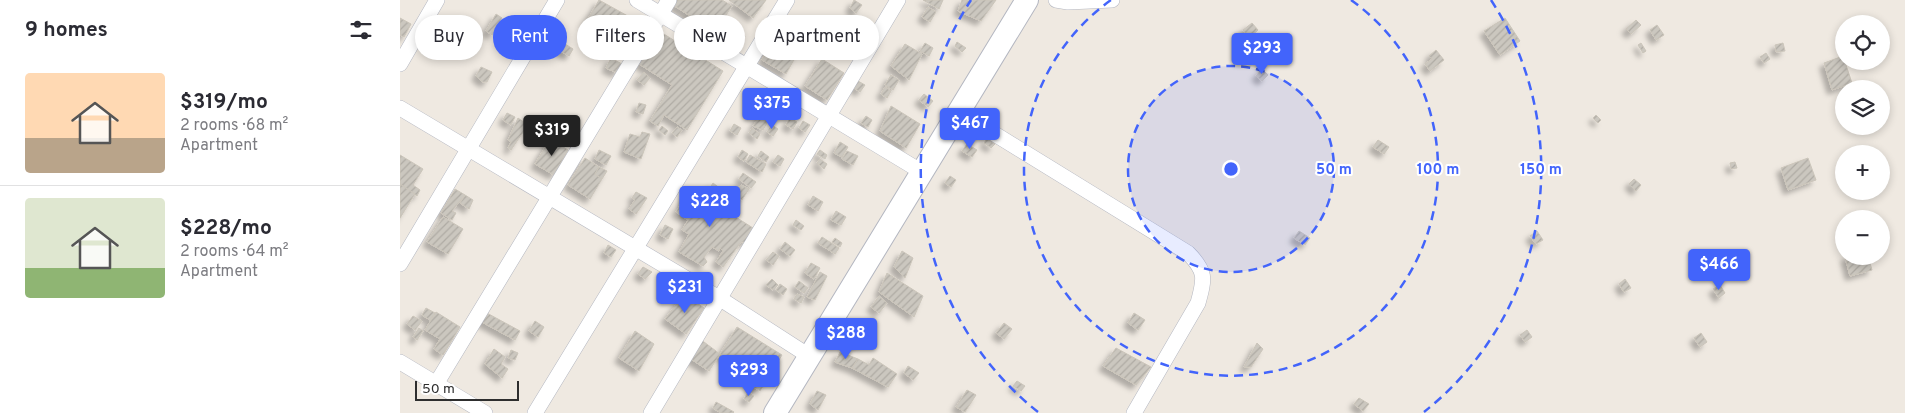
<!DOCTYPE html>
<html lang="en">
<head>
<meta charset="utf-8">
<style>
  body { margin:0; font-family:Overpass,sans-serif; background:#f7f7f7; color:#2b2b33; height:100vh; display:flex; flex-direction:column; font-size:19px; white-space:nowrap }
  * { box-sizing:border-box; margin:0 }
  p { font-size:16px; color:#7c7c81 }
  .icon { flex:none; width:28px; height:28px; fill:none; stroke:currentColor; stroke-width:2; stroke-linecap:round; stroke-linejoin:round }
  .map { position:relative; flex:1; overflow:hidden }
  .drawer { display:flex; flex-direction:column; background:#fff; width:400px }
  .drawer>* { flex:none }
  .hud { position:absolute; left:15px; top:15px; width:475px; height:45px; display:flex; gap:10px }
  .fabs { position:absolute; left:1435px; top:15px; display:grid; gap:10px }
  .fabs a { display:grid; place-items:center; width:55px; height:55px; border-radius:50%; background:#fff; box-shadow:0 2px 8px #0003; font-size:25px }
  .scale { position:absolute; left:15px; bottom:12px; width:104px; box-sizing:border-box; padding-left:5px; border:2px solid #2e2e2e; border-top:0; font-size:14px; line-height:18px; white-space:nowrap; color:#2e2e2e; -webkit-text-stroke:4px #fff; paint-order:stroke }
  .price { position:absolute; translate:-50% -42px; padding:0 11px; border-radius:5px; background:#4264fb; color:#fff; font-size:16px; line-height:32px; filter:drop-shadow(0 1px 2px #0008) }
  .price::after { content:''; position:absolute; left:50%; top:30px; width:15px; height:11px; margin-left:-8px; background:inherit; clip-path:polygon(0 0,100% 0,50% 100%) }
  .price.selected { background:#222; color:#fff }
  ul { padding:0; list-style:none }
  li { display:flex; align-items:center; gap:15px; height:125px; padding:0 25px }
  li+li { border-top:1px solid #e1e1e2 }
  li span { display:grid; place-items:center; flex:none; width:140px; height:100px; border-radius:5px; color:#555 }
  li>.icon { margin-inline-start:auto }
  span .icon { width:60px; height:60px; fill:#fffc; stroke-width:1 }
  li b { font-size:21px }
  h2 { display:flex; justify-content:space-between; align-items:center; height:60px; padding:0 25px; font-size:21px }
  .pill { padding:0 18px; border-radius:22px; background:#fff; box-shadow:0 2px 8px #0003; font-size:18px; line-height:45px }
  .pill.selected { background:#4264fb; color:#fff }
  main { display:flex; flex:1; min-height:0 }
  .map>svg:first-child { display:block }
  .building { fill:url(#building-hatch); stroke:#cbc5ba; filter:url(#shadow) }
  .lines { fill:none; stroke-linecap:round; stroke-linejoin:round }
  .street-casing { stroke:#b4b7c1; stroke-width:16 }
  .secondary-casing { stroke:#b4b7c1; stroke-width:24 }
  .street { stroke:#fff; stroke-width:15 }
  .secondary { stroke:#fff; stroke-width:22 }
  .ring { fill:none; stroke:#4264fb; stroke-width:2.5; stroke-dasharray:9 6 }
  .centre { fill:#4264fb; stroke:#fff; stroke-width:2.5 }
  .ring-label { font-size:15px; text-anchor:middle; font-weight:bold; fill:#4264fb; stroke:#fff; stroke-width:4; stroke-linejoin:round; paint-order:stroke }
</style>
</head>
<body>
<main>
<section class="drawer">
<h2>9 homes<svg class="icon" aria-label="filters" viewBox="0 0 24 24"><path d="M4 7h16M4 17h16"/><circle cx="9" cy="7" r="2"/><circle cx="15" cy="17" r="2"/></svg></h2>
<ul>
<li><span style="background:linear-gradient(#ffd9b3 65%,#b9a48a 0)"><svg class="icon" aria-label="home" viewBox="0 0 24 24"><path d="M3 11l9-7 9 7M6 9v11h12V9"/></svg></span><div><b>$319/mo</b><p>2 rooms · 68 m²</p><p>Apartment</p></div></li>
<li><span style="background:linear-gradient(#dfe7d0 70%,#8fb573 0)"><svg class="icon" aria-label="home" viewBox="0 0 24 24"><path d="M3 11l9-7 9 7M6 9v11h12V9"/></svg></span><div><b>$228/mo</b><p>2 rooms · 64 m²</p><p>Apartment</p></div></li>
</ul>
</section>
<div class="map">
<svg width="1505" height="413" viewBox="0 0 1505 413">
  <defs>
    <pattern id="building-hatch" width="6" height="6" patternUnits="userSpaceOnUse" patternTransform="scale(1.25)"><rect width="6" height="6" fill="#cbc7bf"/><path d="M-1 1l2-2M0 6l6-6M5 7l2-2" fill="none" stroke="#afaba4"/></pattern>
    <filter id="shadow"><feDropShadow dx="-4.5" dy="4.5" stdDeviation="2.5" flood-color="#0004"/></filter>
  </defs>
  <rect width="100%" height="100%" fill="#efe9e1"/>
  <g class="building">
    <path d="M199 0 244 25 229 50 185 24Z"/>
    <path d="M277 0H322L332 6 315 32 273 5Z"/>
    <path d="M329 0H366L353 18Z"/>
    <path d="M454 0 462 5 456 13 450 8Z"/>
    <path d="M523 0H543L539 9Z"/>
    <path d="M562 0H596L581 21 558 11Z"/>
    <path d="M528 7 536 12 530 22 522 17Z"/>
    <path d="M96 14 102 18 92 35 86 31Z"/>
    <path d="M0 18 11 24 4 37 0 35Z"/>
    <path d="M61 18 68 23 64 29 57 24Z"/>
    <path d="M1105 18 1120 41 1100 55 1084 31Z"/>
    <path d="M1236 20 1241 25 1231 34 1226 29Z"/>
    <path d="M852 23 858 30 849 38 843 30Z"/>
    <path d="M1257 25 1264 35 1256 40 1250 30Z"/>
    <path d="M108 29 115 33 109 45 101 41Z"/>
    <path d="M337 30 345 36 340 45 331 39Z"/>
    <path d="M259 31 323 71 287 130 264 115 258 126 250 121 272 85 239 64Z"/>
    <path d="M377 33 401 47 386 74 362 60Z"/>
    <path d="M162 42 173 49 169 56 157 49Z"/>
    <path d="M557 42 566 48 562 52 555 46Z"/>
    <path d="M525 43 533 48 529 56 520 51Z"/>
    <path d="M1241 43 1246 51 1243 53 1238 45Z"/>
    <path d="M1383 43 1385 51 1376 52 1375 45Z"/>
    <path d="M505 44 522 54 509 80 491 66Z"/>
    <path d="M1036 50 1044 60 1030 71 1025 64 1032 59 1029 56Z"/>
    <path d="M1366 53 1370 59 1364 63 1360 57Z"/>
    <path d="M1443 56 1452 83 1432 90 1424 63Z"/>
    <path d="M211 58 222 64 217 73 206 68Z"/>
    <path d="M422 59 444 73 427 100 405 86Z"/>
    <path d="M81 67 92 72 87 82H83L76 76Z"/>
    <path d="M862 69 868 75 862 81 856 76Z"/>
    <path d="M244 72 250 78 244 85 237 80Z"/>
    <path d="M491 75 499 80 493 90 485 85Z"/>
    <path d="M458 81 465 85 460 92 454 88Z"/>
    <path d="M485 87 491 91 487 98 481 94Z"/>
    <path d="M524 94 533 101 528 107 519 100Z"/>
    <path d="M239 103 246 105 243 114 236 112Z"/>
    <path d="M491 106 520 124 506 148 480 131Z"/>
    <path d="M365 108 373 112 363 130 353 126Z"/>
    <path d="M107 113 115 117 111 125 103 120Z"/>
    <path d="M1196 115 1201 120 1198 123 1193 118Z"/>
    <path d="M466 116 472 120 468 127 461 123Z"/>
    <path d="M118 118 128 125 111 150 108 148 111 142 108 140Z"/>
    <path d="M390 118 397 122 393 129 386 125Z"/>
    <path d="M403 121 410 125 405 132 399 128Z"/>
    <path d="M334 124 341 128 337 135 330 131Z"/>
    <path d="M372 125 378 129 373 136 367 132Z"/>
    <path d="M262 126 268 131 265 135 259 130Z"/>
    <path d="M277 127 282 130 277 137 272 133Z"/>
    <path d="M352 128 360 134 357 139 349 133Z"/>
    <path d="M242 132 250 134 241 159 224 152 230 134 240 137Z"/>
    <path d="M587 138 595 144 591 148 584 143Z"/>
    <path d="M150 139 168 150 154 175 135 164Z"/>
    <path d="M978 140 989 147 984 154 973 147Z"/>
    <path d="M440 142 448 147 442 157 434 153Z"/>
    <path d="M567 144 577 150 572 157 562 151Z"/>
    <path d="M199 150 211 156 206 165 195 159Z"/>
    <path d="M342 150 348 154 344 161 338 157Z"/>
    <path d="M420 150 427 155 425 159 417 154Z"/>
    <path d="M361 151 369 157 366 162 358 156Z"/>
    <path d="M447 151 458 156 453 165 442 159Z"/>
    <path d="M0 155 23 169 13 185 20 190 17 196 0 184Z"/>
    <path d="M350 155 366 164 362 172 346 162Z"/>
    <path d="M378 155 384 159 380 166 373 162Z"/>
    <path d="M185 158 199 167 195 174 202 179 190 199 168 185Z"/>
    <path d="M1408 158 1416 180 1388 190 1381 168Z"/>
    <path d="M420 159 427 164 424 169 417 163Z"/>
    <path d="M1335 162 1337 168 1331 169 1330 163Z"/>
    <path d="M199 167 207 171 202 179 195 174Z"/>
    <path d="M343 173 356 182 351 188 339 179Z"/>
    <path d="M550 176 556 180 551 187 545 183Z"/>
    <path d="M1234 179 1241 185 1236 191 1229 184Z"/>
    <path d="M313 183 321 189 312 202 353 228 346 242H341L323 267 316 262 323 251 320 248 319 251 312 247 304 257 307 262 303 266 279 252 289 234 282 230 288 220 276 212 289 190 303 198Z"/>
    <path d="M0 184 15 194 0 218Z"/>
    <path d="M341 185 349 189 342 200 335 195Z"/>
    <path d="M55 189 65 195 52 211 56 213 52 220 41 213Z"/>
    <path d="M236 192 247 198 236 214 229 209 235 200 232 198Z"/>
    <path d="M65 195 73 200 69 209 60 203Z"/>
    <path d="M413 196 423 202 418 211 408 205Z"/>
    <path d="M436 211 446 217 441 225 431 220Z"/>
    <path d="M43 217 63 229 48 254 27 242Z"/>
    <path d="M396 220 404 226 401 230 393 225Z"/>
    <path d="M265 225 273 229 268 239 260 235Z"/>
    <path d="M899 231 910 238 905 245 894 238Z"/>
    <path d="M1137 231 1143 240 1136 244 1130 236Z"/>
    <path d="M422 237 439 248 435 254 418 243Z"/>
    <path d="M435 238 442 243 440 247 432 242Z"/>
    <path d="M385 242 395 250 390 256 380 249Z"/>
    <path d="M208 245 216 250 211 257 204 253Z"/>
    <path d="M502 251 513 258 505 278 494 267Z"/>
    <path d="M373 252 379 256 373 265 366 260Z"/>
    <path d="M1449 256H1468L1472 270 1450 276 1445 257Z"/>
    <path d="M411 263 420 268 414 279 405 273Z"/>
    <path d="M243 267 252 272 245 279 238 274Z"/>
    <path d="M420 272 427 276 415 300 407 297Z"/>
    <path d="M487 273 523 296 514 317 479 292Z"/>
    <path d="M372 279 378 285 373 290 366 285Z"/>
    <path d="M1225 279 1231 288 1224 292 1219 284Z"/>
    <path d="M399 281 408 288 404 293 395 287Z"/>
    <path d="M380 284 387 289 383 295 376 290Z"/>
    <path d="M1320 285 1325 293 1319 298 1313 289Z"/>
    <path d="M284 294 304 308 286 334 265 319Z"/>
    <path d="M397 294 404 297 401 303 394 299Z"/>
    <path d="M479 296 487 303 479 313 471 307Z"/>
    <path d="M26 308 35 313 30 320 22 315Z"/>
    <path d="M36 312 60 327 43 355 34 349 40 339 25 330Z"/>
    <path d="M85 312 120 331 115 340 80 321Z"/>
    <path d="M734 313 745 320 738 330 728 323Z"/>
    <path d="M13 316 22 321 15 330 7 324Z"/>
    <path d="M463 319 472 324 467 333 457 328Z"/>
    <path d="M135 321 144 327 138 337 129 331Z"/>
    <path d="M604 323 612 329 604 339 596 333Z"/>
    <path d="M337 327 382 355 360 391 352 386 356 378 320 354Z"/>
    <path d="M19 328 23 331 17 340 13 337Z"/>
    <path d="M1127 330 1132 337 1125 342 1120 335Z"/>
    <path d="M235 331 254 344 239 371 219 358Z"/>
    <path d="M456 333 464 338 460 344 449 343Z"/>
    <path d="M1301 333 1307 342 1300 347 1294 338Z"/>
    <path d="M300 339 320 354 309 371 288 357Z"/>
    <path d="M857 343 863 349 851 367H844Z"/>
    <path d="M716 348 751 367 736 385 703 366Z"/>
    <path d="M94 349 105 357 101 364 108 369 102 378 85 364Z"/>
    <path d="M111 350 118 353 115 360 108 358Z"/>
    <path d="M440 352 458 359 452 368 435 362Z"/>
    <path d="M473 358 497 374 488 387 452 368 458 359 469 365Z"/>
    <path d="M508 366 519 373 513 380 504 373Z"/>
    <path d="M617 381 625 386 621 391 613 386Z"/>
    <path d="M567 390 576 395 565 412 556 407Z"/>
    <path d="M417 391 426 395 418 410 410 404Z"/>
    <path d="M348 392 354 396 349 402 344 399Z"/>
    <path d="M959 398 969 404 963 411 954 404Z"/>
    <path d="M316 402 334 412 333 413H321L313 408Z"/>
  </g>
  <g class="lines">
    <defs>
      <g id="street">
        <path d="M237 0 522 172"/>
        <path d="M656 0 668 2 712 0"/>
        <path d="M0 64 37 0"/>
        <path d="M0 108 319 298 409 356"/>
        <path d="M559 112 788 253C806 271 805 278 798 303L734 413"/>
        <path d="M0 264 157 0"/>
        <path d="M0 362 85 413"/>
        <path d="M36 384 269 0"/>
        <path d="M135 413 387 0"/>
        <path d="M251 413 498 0"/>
      </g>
      <path id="secondary" d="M375 413 627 0"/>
    </defs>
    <use href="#street" class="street-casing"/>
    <use href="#secondary" class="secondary-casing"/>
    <use href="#street" class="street"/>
    <use href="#secondary" class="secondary"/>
  </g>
  <circle cx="831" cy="169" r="103" fill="#4264fb" fill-opacity=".12"/>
  <g class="ring">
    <circle cx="831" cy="169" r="103"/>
    <path d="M951 0A207 207 0 1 1 711 0"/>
    <path d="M638 412A310 310 0 0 1 571 0M1091 0A310 310 0 0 1 1024 412"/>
  </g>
  <circle cx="831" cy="169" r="8" class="centre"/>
  <g class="ring-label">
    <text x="934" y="174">50 m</text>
    <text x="1038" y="174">100 m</text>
    <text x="1141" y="174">150 m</text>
  </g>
</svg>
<div class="fabs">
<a><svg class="icon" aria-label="locate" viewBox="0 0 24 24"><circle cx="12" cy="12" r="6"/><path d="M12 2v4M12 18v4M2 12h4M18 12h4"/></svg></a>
<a><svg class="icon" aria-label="layers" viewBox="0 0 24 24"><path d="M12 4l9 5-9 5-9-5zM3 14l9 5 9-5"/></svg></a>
<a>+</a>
<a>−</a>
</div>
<div class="scale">50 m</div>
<b class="price" style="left:862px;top:75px">$293</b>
<b class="price" style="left:372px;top:130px">$375</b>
<b class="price" style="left:570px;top:150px">$467</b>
<b class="price selected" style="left:152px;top:157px">$319</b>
<b class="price" style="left:310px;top:228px">$228</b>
<b class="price" style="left:1319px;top:291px">$466</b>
<b class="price" style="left:285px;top:314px">$231</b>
<b class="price" style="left:446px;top:360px">$288</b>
<b class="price" style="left:349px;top:397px">$293</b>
<div class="hud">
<a class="pill">Buy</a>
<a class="pill selected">Rent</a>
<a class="pill">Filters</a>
<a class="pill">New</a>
<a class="pill">Apartment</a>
</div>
</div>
</main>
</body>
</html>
